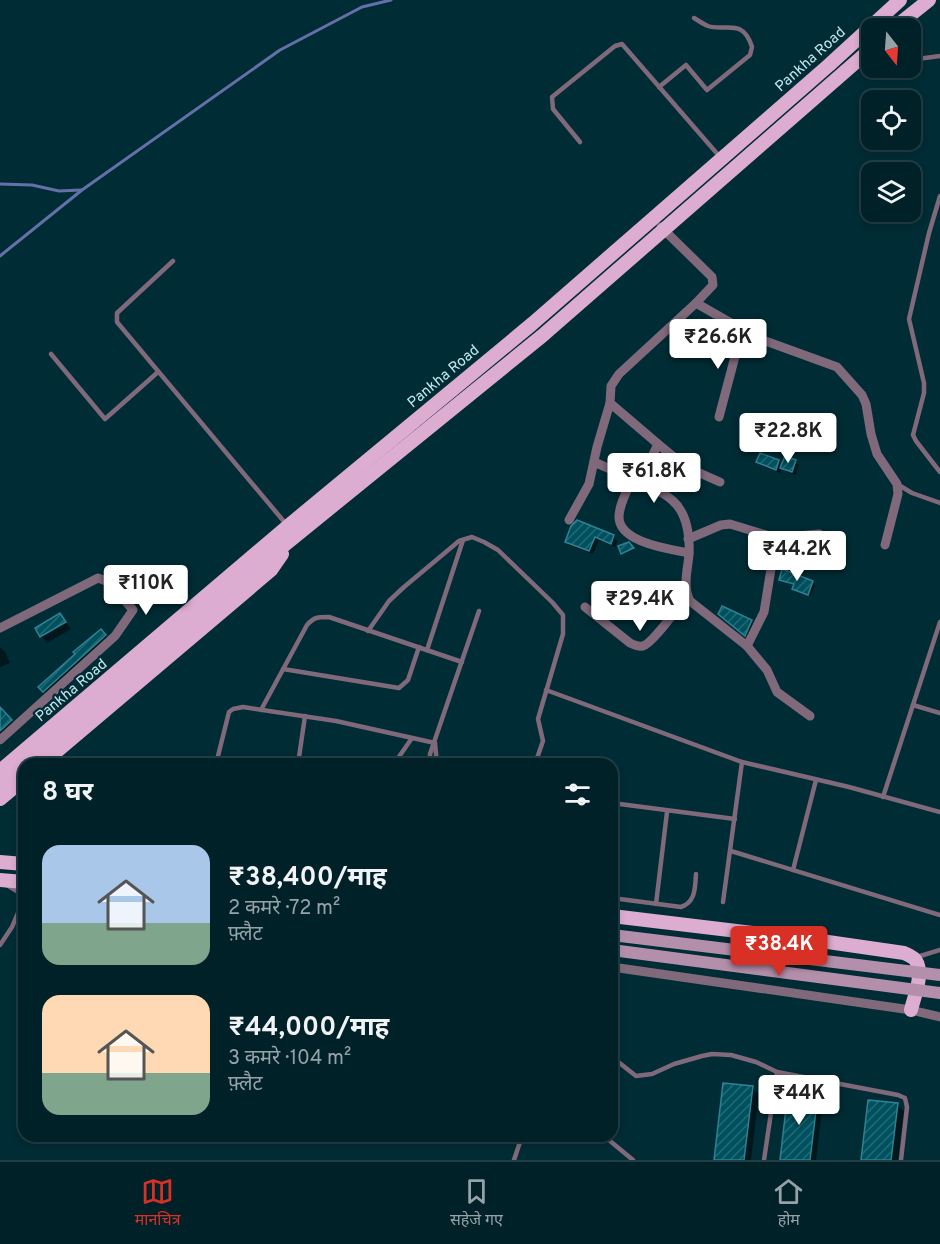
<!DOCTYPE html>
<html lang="hi">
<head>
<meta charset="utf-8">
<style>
  body { margin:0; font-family:Overpass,"Noto Sans Devanagari",sans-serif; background:#0e2e34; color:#f1f3f6; height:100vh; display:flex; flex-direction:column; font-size:22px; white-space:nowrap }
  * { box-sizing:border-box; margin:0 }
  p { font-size:20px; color:#95a3a8 }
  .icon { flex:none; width:33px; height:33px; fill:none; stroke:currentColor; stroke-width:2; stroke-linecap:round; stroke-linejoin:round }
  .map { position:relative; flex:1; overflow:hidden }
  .drawer { position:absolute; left:18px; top:758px; width:600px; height:384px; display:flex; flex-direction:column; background:#002128; border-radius:18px; box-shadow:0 3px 9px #0003,0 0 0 2px #223e45 }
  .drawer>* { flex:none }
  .needle { width:39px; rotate:163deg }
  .tools { position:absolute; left:861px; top:18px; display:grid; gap:12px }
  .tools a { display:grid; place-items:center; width:60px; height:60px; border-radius:12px; background:#002128; box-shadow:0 3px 9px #0003,0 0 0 2px #223e45; font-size:30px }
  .price { position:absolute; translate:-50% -51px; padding:0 14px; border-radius:6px; background:#fff; color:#222; font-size:20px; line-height:39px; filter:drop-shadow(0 2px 3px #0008) }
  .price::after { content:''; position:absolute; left:50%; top:36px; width:18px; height:14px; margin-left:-9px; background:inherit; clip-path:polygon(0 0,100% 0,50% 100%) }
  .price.current { background:#d93025; color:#fff }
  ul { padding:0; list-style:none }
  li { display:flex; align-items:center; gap:18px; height:150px; padding:0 24px }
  li span { display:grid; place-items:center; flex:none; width:168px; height:120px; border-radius:18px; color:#555 }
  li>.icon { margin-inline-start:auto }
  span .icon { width:72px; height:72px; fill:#fffc; stroke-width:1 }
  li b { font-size:26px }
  h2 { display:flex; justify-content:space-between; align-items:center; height:72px; padding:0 24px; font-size:26px }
  .tab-bar { display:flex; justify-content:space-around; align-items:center; height:84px; border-top:2px solid #223e45; background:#002128; font-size:16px; color:#95a3a8 }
  .tab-bar a { display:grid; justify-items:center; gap:3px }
  .tab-bar .current { color:#d93025 }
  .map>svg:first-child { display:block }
  .shadow { fill:#0007 }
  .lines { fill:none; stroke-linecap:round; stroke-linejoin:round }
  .stream { stroke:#6570a8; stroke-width:3 }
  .building { fill:url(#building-hatch); stroke:#2f8294; stroke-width:1.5 }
  .lane { stroke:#80697b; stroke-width:4.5 }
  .street { stroke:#80697b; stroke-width:9 }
  .primary { stroke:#dcacd1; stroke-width:14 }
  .secondary-bridge { stroke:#b48fab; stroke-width:12 }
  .labels { text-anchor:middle; stroke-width:4.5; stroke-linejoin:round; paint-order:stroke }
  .street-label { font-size:15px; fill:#c1e7f0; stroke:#002c35 }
</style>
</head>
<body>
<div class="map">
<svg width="940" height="1160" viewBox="0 0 940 1160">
  <defs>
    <pattern id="building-hatch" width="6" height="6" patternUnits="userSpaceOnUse" patternTransform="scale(1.5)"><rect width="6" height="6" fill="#00515f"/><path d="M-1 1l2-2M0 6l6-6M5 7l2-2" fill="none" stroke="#236a76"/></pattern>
  </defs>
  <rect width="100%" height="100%" fill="#002c35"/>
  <g class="shadow">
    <path d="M779 461 783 465 795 461 799 465 796 475 786 472 782 467 780 473 762 466 758 462Z"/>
    <path d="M572 527 613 537 617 541 615 547 599 540 593 554 570 546 566 542Z"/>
    <path d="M628 544 634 550 624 554 622 553Z"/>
    <path d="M781 580 812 582 815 585 811 596 796 591 794 588 795 585Z"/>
    <path d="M60 615 71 629 47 643 41 636Z"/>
    <path d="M724 618 751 622 755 626 749 638Z"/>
    <path d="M101 631 111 642 50 697 41 687Z"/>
    <path d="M0 647 5 652 10 663 0 667Z"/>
    <path d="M1 710 17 727 0 743V711Z"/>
    <path d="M752 1088 759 1094 751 1160H716Z"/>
    <path d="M817 1096 823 1102 816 1160H781Z"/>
    <path d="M897 1105 904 1111 898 1160H863Z"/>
  </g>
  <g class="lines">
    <g class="stream">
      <path d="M0 184 32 185 59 191 81 190"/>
      <path d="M0 256 82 190 280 50 362 7 391 0"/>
    </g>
  </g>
  <g class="building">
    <path d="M760 453 779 460 776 470 756 462Z"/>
    <path d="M785 456 796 460 792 472 780 468Z"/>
    <path d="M577 520 614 535 611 544 595 537 589 551 565 542 571 526Z"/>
    <path d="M629 542 634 548 621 554 618 546Z"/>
    <path d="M782 569 813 581 808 595 792 589 794 584 779 580Z"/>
    <path d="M722 606 752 620 745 636 718 614Z"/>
    <path d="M60 613 66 622 40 637 35 628Z"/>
    <path d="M101 629 106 635 43 692 38 687 75 654 73 652Z"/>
    <path d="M0 707 12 720 0 731Z"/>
    <path d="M723 1083 753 1086 744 1160H714Z"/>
    <path d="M788 1091 818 1094 810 1160H780Z"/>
    <path d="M868 1100 898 1103 891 1160H861Z"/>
  </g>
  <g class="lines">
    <g class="lane">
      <path d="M910 60 940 56"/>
      <path d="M659 87 686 65 707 90 750 55 752 47C743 17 725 32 708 26 703 24 699 21 694 18"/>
      <path d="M580 142 553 109 552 97 615 46 622 44 720 157"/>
      <path d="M940 196 929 233 909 319 924 383V393L913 435 916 441 940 472"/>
      <path d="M173 261 117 313V322L286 524"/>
      <path d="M51 354 105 419 158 372"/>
      <path d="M897 484 912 493 940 503"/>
      <path d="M368 631 389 601 404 587 459 541 472 537 484 542 498 550 552 602 563 615V634L538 719 543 741 535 764"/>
      <path d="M427 650 463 540"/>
      <path d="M283 669 399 688 408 680 419 647"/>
      <path d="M546 690 742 762 849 787 940 812"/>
      <path d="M913 705 940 713"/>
      <path d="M261 710 307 625C314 617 318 617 329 617L462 662"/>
      <path d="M435 743 437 764"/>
      <path d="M216 764 229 712 233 709 243 707 336 721 435 743"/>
      <path d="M298 764 305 716"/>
      <path d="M394 764 412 738"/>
      <path d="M430 764V754L479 611"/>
      <path d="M883 797 940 622"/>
      <path d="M612 803 735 819"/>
      <path d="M731 851 940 915"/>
      <path d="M793 870 816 780"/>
      <path d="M612 898 681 907C696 902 695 887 696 874"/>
      <path d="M723 902 742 762"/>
      <path d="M656 904 667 812"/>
      <path d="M0 945 12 927 24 899"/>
      <path d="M917 957 940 950"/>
      <path d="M612 1057 636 1076 652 1074 674 1064 702 1056 712 1054 731 1055 756 1062 777 1072 898 1095 905 1098 907 1107 901 1160"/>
      <path d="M604 1136 633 1160"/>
      <path d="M514 1160 522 1136"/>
      <path d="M764 1160 777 1072"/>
    </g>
    <g class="street">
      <path d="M661 227 712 277 713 285 696 303 757 338 837 367 862 395 866 404 871 434 877 454 897 484 898 494 885 545"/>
      <path d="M696 303 619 374 611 386 610 403 658 444 640 482C651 488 664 492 673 501 689 515 691 544 688 563 686 576 684 589 690 601L747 646 767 670 777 692 810 716"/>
      <path d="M719 417 742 330"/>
      <path d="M658 444 686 467 720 482"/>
      <path d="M594 462 638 481"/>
      <path d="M633 478C628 489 619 504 619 517 619 543 671 549 689 553"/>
      <path d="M569 520 589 484 597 447 610 403"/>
      <path d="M688 539 721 525 730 524 776 538 819 534"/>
      <path d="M585 607 630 643C634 645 638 647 643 646 653 643 680 605 687 595"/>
      <path d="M0 628 98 578 109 582 133 610 115 636 0 740"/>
      <path d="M747 646 764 612 776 538"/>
      <path d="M6 882 24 893"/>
      <path d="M612 967 911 1010 940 1017"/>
    </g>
    <g class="primary">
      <path d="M894 28 929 0"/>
      <path d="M49 758 271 570 282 554"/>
      <path d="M28 764 261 564 542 336 872 48"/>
      <path d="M0 771 288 526 532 324 829 65 900 0"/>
      <path d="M0 787 24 767"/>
      <path d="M0 799 18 784"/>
      <path d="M0 862 24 864"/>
      <path d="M0 880 24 882"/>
      <path d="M612 916 821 941 904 953C908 955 914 957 916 961 924 974 914 997 911 1010"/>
    </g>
    <g class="secondary-bridge">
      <path d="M612 935 940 975"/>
      <path d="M612 950 940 993"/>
    </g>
  </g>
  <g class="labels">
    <g class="street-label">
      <text transform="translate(810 59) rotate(-42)" y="5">Pankha Road</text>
      <text transform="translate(443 376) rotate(-40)" y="5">Pankha Road</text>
      <text transform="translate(71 690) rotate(-40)" y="5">Pankha Road</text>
    </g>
  </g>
</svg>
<div class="tools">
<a><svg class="needle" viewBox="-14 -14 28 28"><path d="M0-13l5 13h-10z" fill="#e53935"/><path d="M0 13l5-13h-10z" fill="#95a3a8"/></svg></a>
<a><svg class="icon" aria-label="locate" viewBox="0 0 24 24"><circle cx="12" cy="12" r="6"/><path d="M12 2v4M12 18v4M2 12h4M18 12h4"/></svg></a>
<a><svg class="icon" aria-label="layers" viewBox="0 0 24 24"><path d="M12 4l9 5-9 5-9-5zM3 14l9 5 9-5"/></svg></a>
</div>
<b class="price" style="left:718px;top:370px">₹26.6K</b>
<b class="price" style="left:788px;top:464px">₹22.8K</b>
<b class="price" style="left:654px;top:504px">₹61.8K</b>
<b class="price" style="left:797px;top:582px">₹44.2K</b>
<b class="price" style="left:146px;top:616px">₹110K</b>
<b class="price" style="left:640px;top:632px">₹29.4K</b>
<b class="price current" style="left:779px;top:977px">₹38.4K</b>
<b class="price" style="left:799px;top:1126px">₹44K</b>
<section class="drawer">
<h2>8 घर<svg class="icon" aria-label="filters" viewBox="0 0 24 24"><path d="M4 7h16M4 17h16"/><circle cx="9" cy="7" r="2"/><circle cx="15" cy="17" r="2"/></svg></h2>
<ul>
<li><span style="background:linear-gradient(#a9c7e8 65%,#7fa58c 0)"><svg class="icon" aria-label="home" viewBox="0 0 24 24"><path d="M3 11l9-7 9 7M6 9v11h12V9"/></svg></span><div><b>₹38,400/माह</b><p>2 कमरे · 72 m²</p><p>फ़्लैट</p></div></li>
<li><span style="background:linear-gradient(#ffd9b3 65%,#7fa58c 0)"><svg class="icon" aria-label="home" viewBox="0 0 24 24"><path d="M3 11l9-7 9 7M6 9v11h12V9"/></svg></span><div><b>₹44,000/माह</b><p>3 कमरे · 104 m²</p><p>फ़्लैट</p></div></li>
</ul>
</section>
</div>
<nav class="tab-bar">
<a class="current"><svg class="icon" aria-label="map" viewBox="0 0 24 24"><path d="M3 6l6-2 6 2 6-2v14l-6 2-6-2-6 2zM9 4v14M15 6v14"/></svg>मानचित्र</a>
<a><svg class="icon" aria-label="saved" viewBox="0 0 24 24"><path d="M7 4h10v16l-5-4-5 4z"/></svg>सहेजे गए</a>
<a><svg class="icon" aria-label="home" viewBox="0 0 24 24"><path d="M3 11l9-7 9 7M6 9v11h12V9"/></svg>होम</a>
</nav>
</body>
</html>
